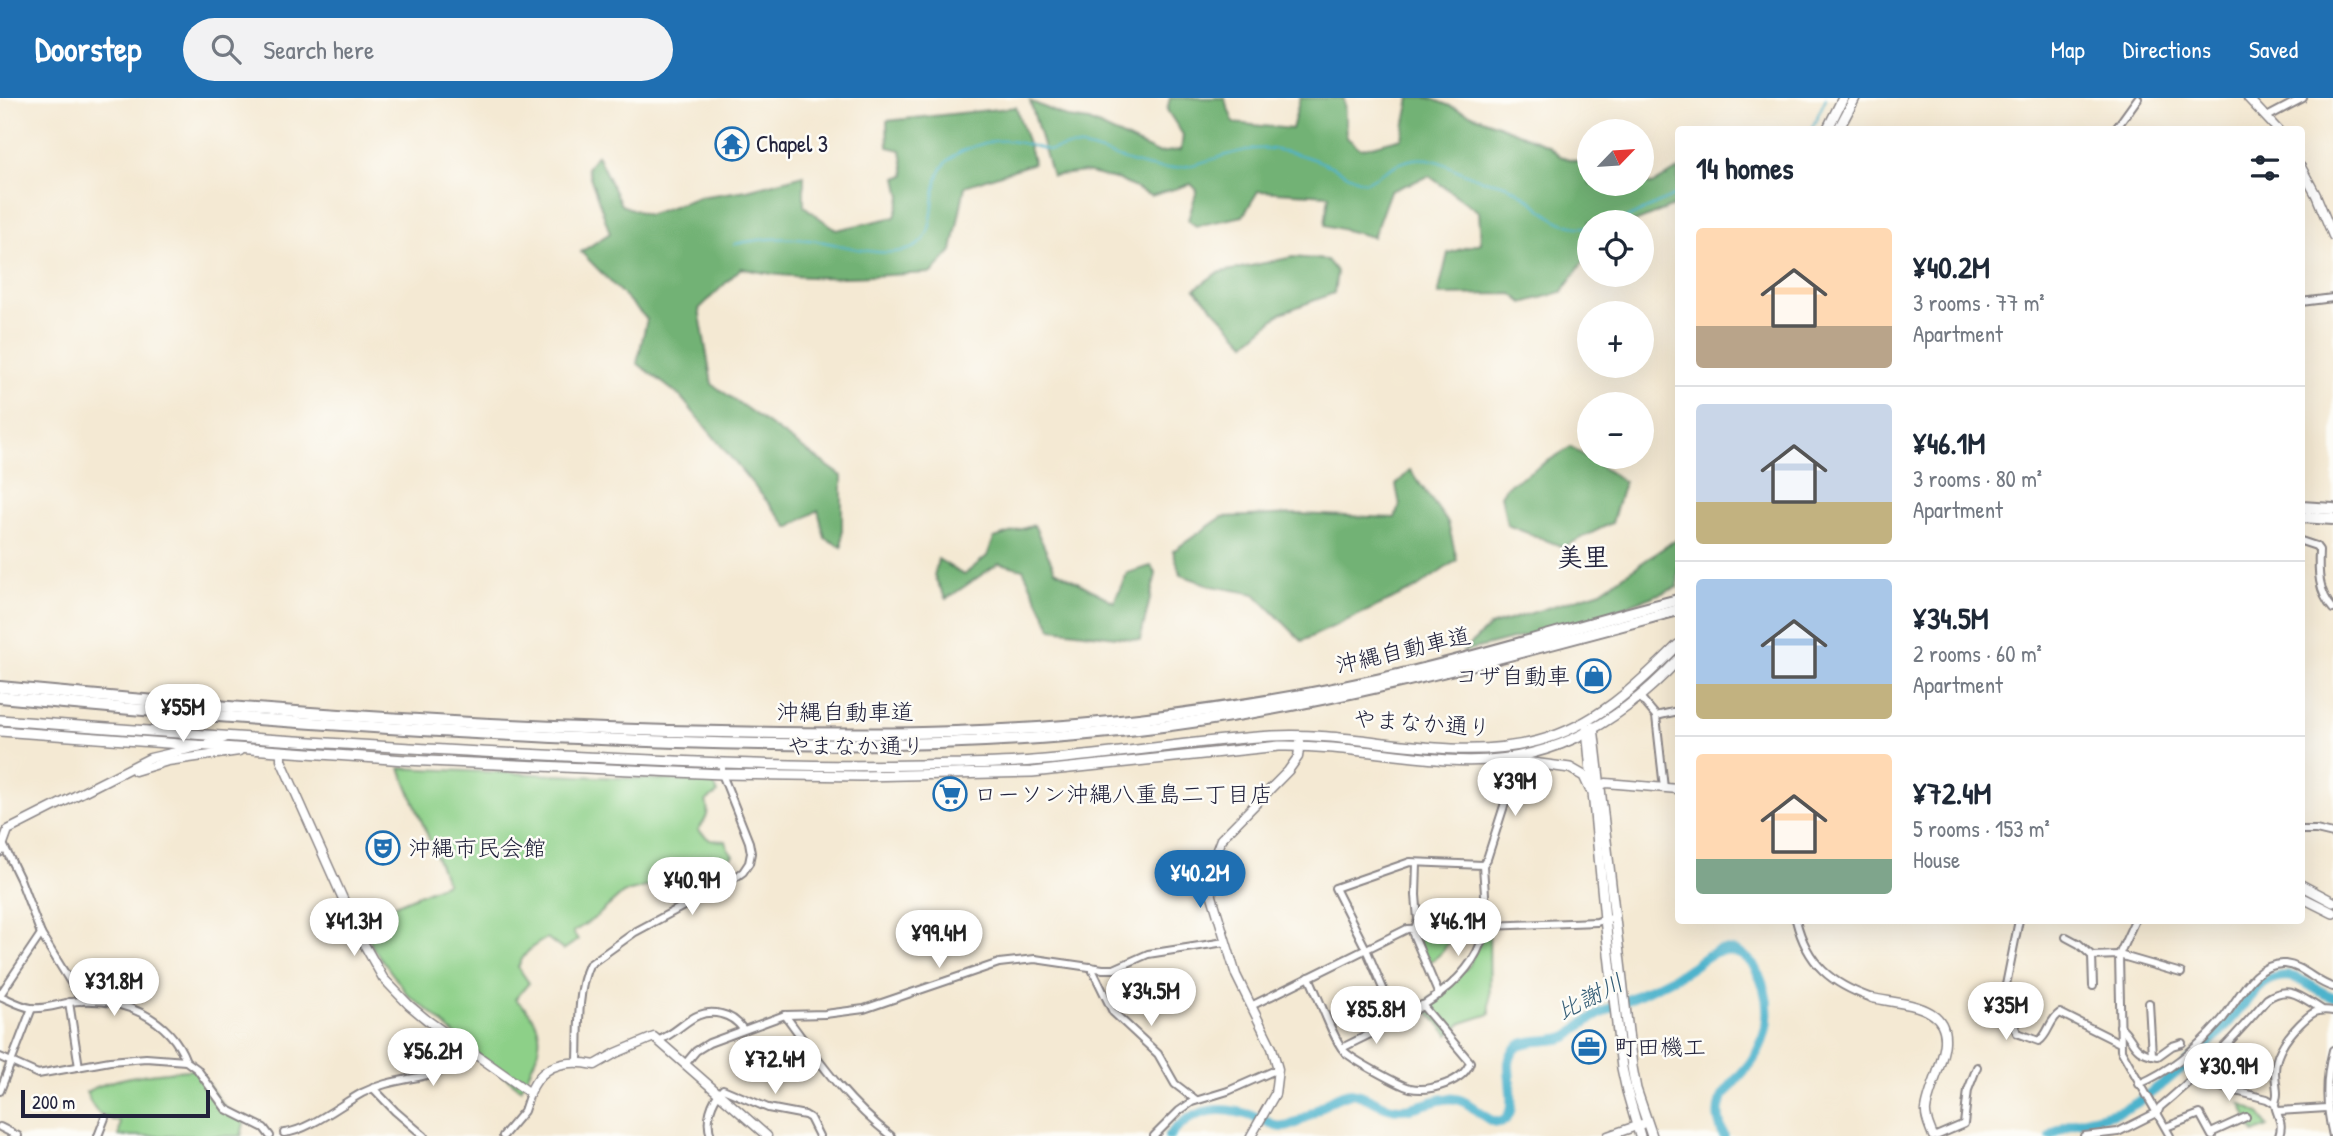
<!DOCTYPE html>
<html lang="en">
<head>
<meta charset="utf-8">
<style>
  body { margin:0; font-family:"Patrick Hand","Klee One",sans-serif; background:#f2f2f3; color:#1f2937; height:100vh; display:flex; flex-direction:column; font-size:26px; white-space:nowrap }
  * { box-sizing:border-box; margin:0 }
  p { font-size:23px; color:#747a83 }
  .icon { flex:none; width:38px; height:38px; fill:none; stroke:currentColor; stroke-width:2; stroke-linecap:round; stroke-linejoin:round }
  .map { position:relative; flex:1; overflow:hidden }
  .sheet { position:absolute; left:1675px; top:28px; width:630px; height:798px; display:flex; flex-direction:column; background:#fff; border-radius:7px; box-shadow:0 7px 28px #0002 }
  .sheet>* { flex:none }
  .needle { width:46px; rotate:65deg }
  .tools { position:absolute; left:1577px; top:21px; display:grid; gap:14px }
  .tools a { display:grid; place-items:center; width:77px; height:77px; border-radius:50%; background:#fff; box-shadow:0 7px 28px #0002; font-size:35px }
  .scale { position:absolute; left:21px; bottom:18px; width:189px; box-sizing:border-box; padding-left:7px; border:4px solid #22223b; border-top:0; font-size:19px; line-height:24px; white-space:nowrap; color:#22223b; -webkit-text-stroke:5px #fdfcf7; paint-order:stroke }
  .price { position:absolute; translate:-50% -60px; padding:0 16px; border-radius:24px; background:#fff; color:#222; font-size:23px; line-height:46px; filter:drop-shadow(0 2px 4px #0008) }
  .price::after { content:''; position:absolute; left:50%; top:42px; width:21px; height:16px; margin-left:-10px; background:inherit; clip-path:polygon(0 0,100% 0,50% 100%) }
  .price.selected { background:#1f6fb2; color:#fff }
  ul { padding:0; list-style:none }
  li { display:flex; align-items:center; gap:21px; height:175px; padding:0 21px }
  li+li { border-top:2px solid #e0e1e3 }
  li span { display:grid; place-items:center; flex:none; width:196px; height:140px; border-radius:7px; color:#555 }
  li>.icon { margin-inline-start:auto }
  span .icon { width:84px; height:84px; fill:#fffc; stroke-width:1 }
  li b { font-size:30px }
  h2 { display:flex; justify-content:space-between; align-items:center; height:84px; padding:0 21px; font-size:30px }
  header { display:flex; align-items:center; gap:42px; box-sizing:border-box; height:98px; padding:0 35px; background:#1f6fb2; color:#fff }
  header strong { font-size:33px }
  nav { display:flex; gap:38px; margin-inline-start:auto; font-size:24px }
  .search { width:490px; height:63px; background:#f2f2f3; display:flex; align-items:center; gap:18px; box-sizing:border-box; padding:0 24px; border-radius:38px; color:#747a83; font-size:26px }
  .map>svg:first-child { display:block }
  .green { fill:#8dd088; stroke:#587962; stroke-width:2 }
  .forest { fill:#72b274; stroke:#4a6a58; stroke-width:2 }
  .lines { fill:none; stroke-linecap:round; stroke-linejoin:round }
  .stream { stroke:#4db3cc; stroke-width:2 }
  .river { stroke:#4db3cc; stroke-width:10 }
  .street-casing { stroke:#8b8687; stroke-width:10 }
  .secondary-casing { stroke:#8b8687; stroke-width:11 }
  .primary-casing { stroke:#8b8687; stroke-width:12 }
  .highway-casing { stroke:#8b8687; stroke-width:14 }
  .street { stroke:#fff; stroke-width:6 }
  .secondary { stroke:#fff; stroke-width:8 }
  .primary { stroke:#fff; stroke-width:9 }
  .highway { stroke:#fff; stroke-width:10 }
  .labels { text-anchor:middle; stroke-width:5; stroke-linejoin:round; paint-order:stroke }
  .poi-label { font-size:23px; fill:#22223b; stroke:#fdfcf7; text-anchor:start }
  .street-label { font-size:23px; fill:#22223b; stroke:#fdfcf7 }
  .water-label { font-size:24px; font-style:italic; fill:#335c75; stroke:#fdfcf7 }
  .quarter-label { font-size:26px; font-weight:bold; fill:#22223b; stroke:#fdfcf7 }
</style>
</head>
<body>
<header>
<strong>Doorstep</strong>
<div class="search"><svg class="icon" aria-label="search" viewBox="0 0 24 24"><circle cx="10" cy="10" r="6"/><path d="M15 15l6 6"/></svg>Search here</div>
<nav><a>Map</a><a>Directions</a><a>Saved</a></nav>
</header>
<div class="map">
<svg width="2333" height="1038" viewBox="0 0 2333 1038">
  <rect width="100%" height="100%" fill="#fdfcf7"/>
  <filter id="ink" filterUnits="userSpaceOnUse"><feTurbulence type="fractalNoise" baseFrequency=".0143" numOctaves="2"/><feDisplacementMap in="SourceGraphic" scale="14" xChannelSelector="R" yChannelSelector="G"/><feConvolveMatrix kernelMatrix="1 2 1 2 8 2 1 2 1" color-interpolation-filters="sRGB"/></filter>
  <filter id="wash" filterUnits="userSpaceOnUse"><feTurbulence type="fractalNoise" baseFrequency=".00686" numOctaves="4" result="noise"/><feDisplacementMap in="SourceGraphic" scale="28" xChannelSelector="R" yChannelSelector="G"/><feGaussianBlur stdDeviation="1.57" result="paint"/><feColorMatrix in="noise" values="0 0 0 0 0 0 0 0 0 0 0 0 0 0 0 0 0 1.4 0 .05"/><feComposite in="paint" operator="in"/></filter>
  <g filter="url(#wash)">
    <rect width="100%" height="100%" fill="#f4e9d3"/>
    <g class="green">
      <path d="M400 670 713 684 718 695 706 703C710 716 706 722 698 732L710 742 726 743 728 751 733 757 716 774 712 771 696 780 676 781 623 795 595 820 573 834 578 842 563 852 547 840C533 848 525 853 518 869L529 885 515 901C554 932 539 954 521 991L472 953 433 916 408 897 374 851 359 822 447 785Z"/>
      <path d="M1485 828H1489L1490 916 1462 925 1449 937 1422 907 1469 868Z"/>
      <path d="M1453 830C1448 848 1443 858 1425 866L1414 831Z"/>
      <path d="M197 971 226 1011 245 1021 241 1038H119L120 1024C99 1018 94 1015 86 994 120 976 160 975 197 971Z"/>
      <path d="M2241 1006 2261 1016 2268 1029 2254 1035Z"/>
    </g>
    <g class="forest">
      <path d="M1170 0H1224L1234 25 1292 31 1300 0H1344L1346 39 1361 51 1402 40 1410 0H1430L1548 47 1560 58 1589 67V86H1642V84L1652 87 1678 71V106L1635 124H1589V156L1562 194 1523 205 1512 196 1438 197 1448 155 1481 145 1479 114 1429 78 1390 93 1373 139 1325 127 1329 97 1258 93 1243 118 1196 128 1188 122 1197 92 1191 86 1151 98 1119 82 1085 74 1052 78 1030 3 1069 20 1089 23 1158 55 1181 52 1183 37 1167 12Z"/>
      <path d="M1016 9 1034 65 965 88 952 153 932 175C868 177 803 186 741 170L699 211 712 286 842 378V449L825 440 818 412 789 430 680 298 637 265 647 221 581 154 610 135 587 70 597 57 621 107 648 117 699 99 747 92 804 77V108L836 132 895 119 901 99 897 80 905 77 901 52 888 49 887 23Z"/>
      <path d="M1293 159 1327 162 1337 174 1334 195 1281 215 1246 245 1195 191 1217 175Z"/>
      <path d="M1571 349 1624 384 1612 425 1563 449 1507 427 1501 397 1507 388Z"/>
      <path d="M1410 372 1448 425 1457 462 1415 491 1302 543 1255 496 1212 488 1181 477 1173 453 1222 419 1298 416 1395 420 1400 407 1396 387Z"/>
      <path d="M1034 427 1055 472 1114 504 1127 475 1151 468 1156 476 1140 542 1052 531 1023 471 999 465 946 501 934 478 938 461 964 477 987 458 994 440Z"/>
      <path d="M1678 440V489L1594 520 1462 554 1490 528 1601 493Z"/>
    </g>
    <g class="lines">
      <g class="stream">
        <path d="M1811 32 1826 0"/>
        <path d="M1618 124 1678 96"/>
        <path d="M735 146C764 139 795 139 824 144 850 149 877 158 903 153 955 142 911 77 962 53 975 47 995 41 1009 43 1023 44 1036 50 1050 52 1055 52 1060 50 1065 49 1074 48 1083 49 1092 51 1113 57 1136 68 1158 70 1197 74 1232 47 1272 51 1292 54 1314 60 1333 69 1344 74 1353 82 1366 84 1382 77 1395 64 1414 61 1438 57 1457 75 1479 81 1490 84 1501 84 1510 89 1540 103 1551 132 1589 129"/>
      </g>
      <g class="river">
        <path d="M1169 1038C1195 1008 1223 1007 1258 1020 1269 1023 1276 1032 1289 1028 1312 1020 1327 999 1351 995 1369 997 1383 1012 1402 1011 1421 1011 1441 996 1460 1002 1475 1006 1491 1032 1505 1022 1517 1012 1508 980 1509 965 1514 932 1551 949 1570 937 1575 934 1578 929 1583 926 1613 906 1650 893 1682 875 1694 869 1705 857 1718 853 1733 850 1747 857 1755 870 1773 900 1771 936 1751 964 1732 990 1707 1001 1724 1038"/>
        <path d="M2051 1038C2074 1017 2112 1023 2141 1002 2169 982 2195 960 2219 935 2236 918 2249 897 2267 883 2298 869 2306 890 2333 899"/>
      </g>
    </g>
  </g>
  <g filter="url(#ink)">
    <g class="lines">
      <defs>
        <g id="street">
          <path d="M2267 19 2303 0"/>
          <path d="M2115 32 2138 0"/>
          <path d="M2301 204 2333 200"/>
          <path d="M2301 443 2316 448 2319 452C2318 473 2318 494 2333 511"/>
          <path d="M1640 599 1656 618 1664 690"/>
          <path d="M1656 618 1678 613"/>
          <path d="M2301 732H2316L2333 736"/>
          <path d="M3 746 20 781 41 836 82 903"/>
          <path d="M1417 765 1416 797 1418 822 1413 836 1439 897"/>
          <path d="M1796 822C1807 866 1831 886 1872 900"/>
          <path d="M2019 822 2004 897 2017 935 2039 943C2049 936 2049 922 2060 915L2120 945"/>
          <path d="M2135 822 2119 857 2121 952 2170 1038"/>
          <path d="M2066 839 2079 846 2092 858 2093 888"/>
          <path d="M2092 858 2119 857 2181 875"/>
          <path d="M1091 869 1113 914 1158 956 1175 986 1196 1002"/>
          <path d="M1309 879C1318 897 1332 939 1344 953 1351 961 1399 987 1410 990 1430 994 1464 984 1470 964L1422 907"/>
          <path d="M0 897 41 836"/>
          <path d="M0 898C10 902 20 908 31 910 45 912 64 904 79 903 123 900 170 920 186 963"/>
          <path d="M69 904 79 969"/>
          <path d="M2149 905 2152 957"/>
          <path d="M1251 908 1407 831 1597 824 1605 821 1615 820"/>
          <path d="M785 917C818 962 846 1003 891 1038"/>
          <path d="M1396 921 1366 851 1335 790 1410 764 1483 767"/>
          <path d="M2120 928C2136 943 2130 954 2158 958L2172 948 2182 945"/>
          <path d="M657 943C682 934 692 909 721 916 731 918 737 923 743 931"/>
          <path d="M1342 950C1392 924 1478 892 1485 827 1487 808 1484 787 1483 767L1487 761 1518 664"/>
          <path d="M0 959 38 976 110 963 146 960 186 963 197 971 226 1011 264 1030 270 1038"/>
          <path d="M578 963C579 936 577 892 589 867L635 834 732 782 743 774 749 765 751 755 749 744 722 676V665"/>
          <path d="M686 965 696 953 709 945 785 917 825 916 864 911 999 865 1035 861 1103 871H1114L1148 856 1225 844"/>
          <path d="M2193 982 2267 1001 2275 1006"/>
          <path d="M2139 986C2170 973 2198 949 2220 924 2238 904 2252 864 2285 866 2304 868 2316 885 2333 889"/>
          <path d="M373 990 395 1013 424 1038"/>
          <path d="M0 993 32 910"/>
          <path d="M2278 1013 2327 1010"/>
          <path d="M0 1029 18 1038"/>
          <path d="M2166 1029 2200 1016 2212 1038"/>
          <path d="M284 1035C308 1033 340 1007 362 995 401 975 438 986 472 953"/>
          <path d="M2211 1035 2246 1019"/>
          <path d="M98 1038 105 1020"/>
          <path d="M503 1038 524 1013 530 995"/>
          <path d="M711 1038C705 1022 711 1003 723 991L768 1010 805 1017 810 1020 819 1038"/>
          <path d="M1154 1038 1179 1013 1192 1004 1228 993 1278 971"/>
          <path d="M1936 1038 1964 1026 1968 992 1977 969"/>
          <path d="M2084 1038 2118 1034 2158 1014 2160 1009C2200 976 2234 940 2267 901 2289 886 2301 899 2321 911"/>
          <path d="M2279 1038C2284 1024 2277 1019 2275 1007 2275 1003 2277 1000 2277 996 2277 989 2275 981 2275 974 2275 956 2288 938 2300 926 2311 915 2317 910 2333 913"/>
          <path d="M2333 1038C2326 1008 2325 982 2333 952"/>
        </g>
        <g id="secondary">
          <path d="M2248 0 2278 32"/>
          <path d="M2301 69 2316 97 2333 138"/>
          <path d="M281 654V662L360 839 383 880 409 907 427 922 530 995C541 966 567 961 595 967L616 955 654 939 767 1038"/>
          <path d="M135 673 168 663 239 653"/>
          <path d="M1600 688 1606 685 1678 691"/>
          <path d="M0 754 8 732 150 660 206 647 227 639"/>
          <path d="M1872 900C1890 904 1915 905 1931 915 1964 935 1929 983 1926 1012 1925 1021 1930 1029 1933 1038"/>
          <path d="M1251 1038 1275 996 1278 971 1272 950 1236 877 1212 798 1210 770 1221 741 1288 673 1298 659 1300 644"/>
          <path d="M1608 1038 1642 1026"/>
        </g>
        <g id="primary">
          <path d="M1827 32 1843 0"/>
          <path d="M1838 32 1855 0"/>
          <path d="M0 622C195 637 389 650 585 659 696 664 808 670 920 667 957 666 995 666 1032 663 1112 657 1192 643 1272 638 1361 633 1450 666 1538 643 1595 628 1637 588 1678 547"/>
          <path d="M1593 629 1632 969 1636 991 1652 1038"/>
          <path d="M1587 631 1605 821 1622 970 1627 993 1640 1038"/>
          <path d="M0 633 405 662 722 676 862 678 1032 674 1279 648C1336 647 1392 658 1448 662 1544 669 1615 629 1678 562"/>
          <path d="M1510 662 1570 670 1584 678 1590 691"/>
          <path d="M2301 787 2333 804"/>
          <path d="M2301 799 2333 815"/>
        </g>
        <g id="highway">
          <path d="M2301 409 2333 411"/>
          <path d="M2301 419 2333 421"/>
          <path d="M0 589C240 612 480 630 722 634 861 637 1001 637 1139 621 1231 610 1325 595 1415 573 1503 552 1590 524 1678 502"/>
          <path d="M0 599C184 617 367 630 552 639 747 648 944 653 1138 631 1322 610 1500 560 1678 512"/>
        </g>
      </defs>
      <use href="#street" class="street-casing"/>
      <use href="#secondary" class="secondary-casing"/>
      <use href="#primary" class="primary-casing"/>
      <use href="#highway" class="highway-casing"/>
      <use href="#street" class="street"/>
      <use href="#secondary" class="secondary"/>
      <use href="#primary" class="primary"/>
      <use href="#highway" class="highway"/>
    </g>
  </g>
  <defs>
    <symbol id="temple-ring" viewBox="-11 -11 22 22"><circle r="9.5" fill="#fdfcf7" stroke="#1f6fb2" stroke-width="1.5"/><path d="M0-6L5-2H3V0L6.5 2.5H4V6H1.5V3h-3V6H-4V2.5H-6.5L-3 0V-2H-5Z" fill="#1f6fb2"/></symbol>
    <symbol id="shop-ring" viewBox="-11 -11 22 22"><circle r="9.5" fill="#fdfcf7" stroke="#1f6fb2" stroke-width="1.5"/><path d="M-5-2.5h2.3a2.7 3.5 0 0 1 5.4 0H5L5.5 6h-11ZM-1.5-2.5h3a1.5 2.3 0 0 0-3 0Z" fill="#1f6fb2"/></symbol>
    <symbol id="supermarket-ring" viewBox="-11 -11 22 22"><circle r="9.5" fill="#fdfcf7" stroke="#1f6fb2" stroke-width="1.5"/><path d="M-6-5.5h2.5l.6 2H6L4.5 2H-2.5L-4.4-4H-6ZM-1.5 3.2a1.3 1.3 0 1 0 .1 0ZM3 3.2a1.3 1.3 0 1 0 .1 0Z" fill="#1f6fb2"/></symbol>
    <symbol id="theatre-ring" viewBox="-11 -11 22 22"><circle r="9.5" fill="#fdfcf7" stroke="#1f6fb2" stroke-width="1.5"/><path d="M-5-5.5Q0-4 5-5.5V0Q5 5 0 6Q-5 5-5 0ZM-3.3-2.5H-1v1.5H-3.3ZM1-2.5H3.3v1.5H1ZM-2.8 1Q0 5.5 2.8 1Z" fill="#1f6fb2"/></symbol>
    <symbol id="office-ring" viewBox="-11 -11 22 22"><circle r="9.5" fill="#fdfcf7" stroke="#1f6fb2" stroke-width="1.5"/><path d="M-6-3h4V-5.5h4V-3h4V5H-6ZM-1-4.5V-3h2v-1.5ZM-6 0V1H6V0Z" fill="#1f6fb2"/></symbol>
  </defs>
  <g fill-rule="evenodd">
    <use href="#temple-ring" x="713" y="27" width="38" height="38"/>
    <use href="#shop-ring" x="1575" y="559" width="38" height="38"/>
    <use href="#supermarket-ring" x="931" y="677" width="38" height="38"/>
    <use href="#theatre-ring" x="364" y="731" width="38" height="38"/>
    <use href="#office-ring" x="1570" y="930" width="38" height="38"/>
  </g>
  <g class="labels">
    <g class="poi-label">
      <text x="756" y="54">Chapel 3</text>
      <text x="1570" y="586" text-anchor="end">コザ自動車</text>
      <text x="974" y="704">ローソン沖縄八重島二丁目店</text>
      <text x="408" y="758">沖縄市民会館</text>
      <text x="1614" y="957">町田機工</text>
    </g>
    <g class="street-label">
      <text transform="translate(1403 552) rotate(-13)" y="8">沖縄自動車道</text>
      <text x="845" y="622">沖縄自動車道</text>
      <text transform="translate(1422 625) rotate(4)" y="8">やまなか通り</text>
      <text x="856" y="656">やまなか通り</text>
    </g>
    <g class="water-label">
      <text transform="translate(1590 899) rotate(-27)" y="8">比謝川</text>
    </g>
    <g class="quarter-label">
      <text x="1583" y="468">美里</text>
    </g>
  </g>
</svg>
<div class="tools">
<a><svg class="needle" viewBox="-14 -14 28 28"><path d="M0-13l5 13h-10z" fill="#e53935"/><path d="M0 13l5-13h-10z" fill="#747a83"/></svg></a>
<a><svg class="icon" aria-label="locate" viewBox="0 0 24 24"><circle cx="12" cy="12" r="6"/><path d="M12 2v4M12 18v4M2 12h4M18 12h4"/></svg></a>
<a>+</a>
<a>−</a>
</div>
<div class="scale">200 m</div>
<b class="price" style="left:183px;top:646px">¥55M</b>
<b class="price" style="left:1515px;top:720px">¥39M</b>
<b class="price selected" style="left:1200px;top:812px">¥40.2M</b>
<b class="price" style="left:692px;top:819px">¥40.9M</b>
<b class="price" style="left:354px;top:860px">¥41.3M</b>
<b class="price" style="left:1458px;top:860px">¥46.1M</b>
<b class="price" style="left:939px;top:872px">¥99.4M</b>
<b class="price" style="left:114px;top:920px">¥31.8M</b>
<b class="price" style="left:1151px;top:930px">¥34.5M</b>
<b class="price" style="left:2006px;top:944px">¥35M</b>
<b class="price" style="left:1376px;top:948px">¥85.8M</b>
<b class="price" style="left:433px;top:990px">¥56.2M</b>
<b class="price" style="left:775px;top:998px">¥72.4M</b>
<b class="price" style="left:2229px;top:1005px">¥30.9M</b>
<section class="sheet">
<h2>14 homes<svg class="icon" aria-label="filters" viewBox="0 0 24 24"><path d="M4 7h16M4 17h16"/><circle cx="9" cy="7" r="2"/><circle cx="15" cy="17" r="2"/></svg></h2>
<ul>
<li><span style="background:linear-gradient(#ffd9b3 70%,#b9a48a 0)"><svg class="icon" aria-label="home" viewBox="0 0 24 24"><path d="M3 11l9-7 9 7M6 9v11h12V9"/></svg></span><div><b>¥40.2M</b><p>3 rooms · 77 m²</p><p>Apartment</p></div></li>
<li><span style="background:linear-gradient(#c9d6e8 70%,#c2b280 0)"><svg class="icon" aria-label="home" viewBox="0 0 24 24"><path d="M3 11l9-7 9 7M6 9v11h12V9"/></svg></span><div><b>¥46.1M</b><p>3 rooms · 80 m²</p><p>Apartment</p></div></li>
<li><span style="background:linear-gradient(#a9c7e8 75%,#c2b280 0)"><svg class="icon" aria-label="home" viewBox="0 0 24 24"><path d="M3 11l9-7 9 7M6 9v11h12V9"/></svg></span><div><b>¥34.5M</b><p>2 rooms · 60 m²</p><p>Apartment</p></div></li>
<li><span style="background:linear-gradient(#ffd9b3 75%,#7fa58c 0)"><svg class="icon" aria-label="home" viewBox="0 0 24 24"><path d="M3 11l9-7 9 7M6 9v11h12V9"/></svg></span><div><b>¥72.4M</b><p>5 rooms · 153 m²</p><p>House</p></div></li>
</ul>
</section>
</div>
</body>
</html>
